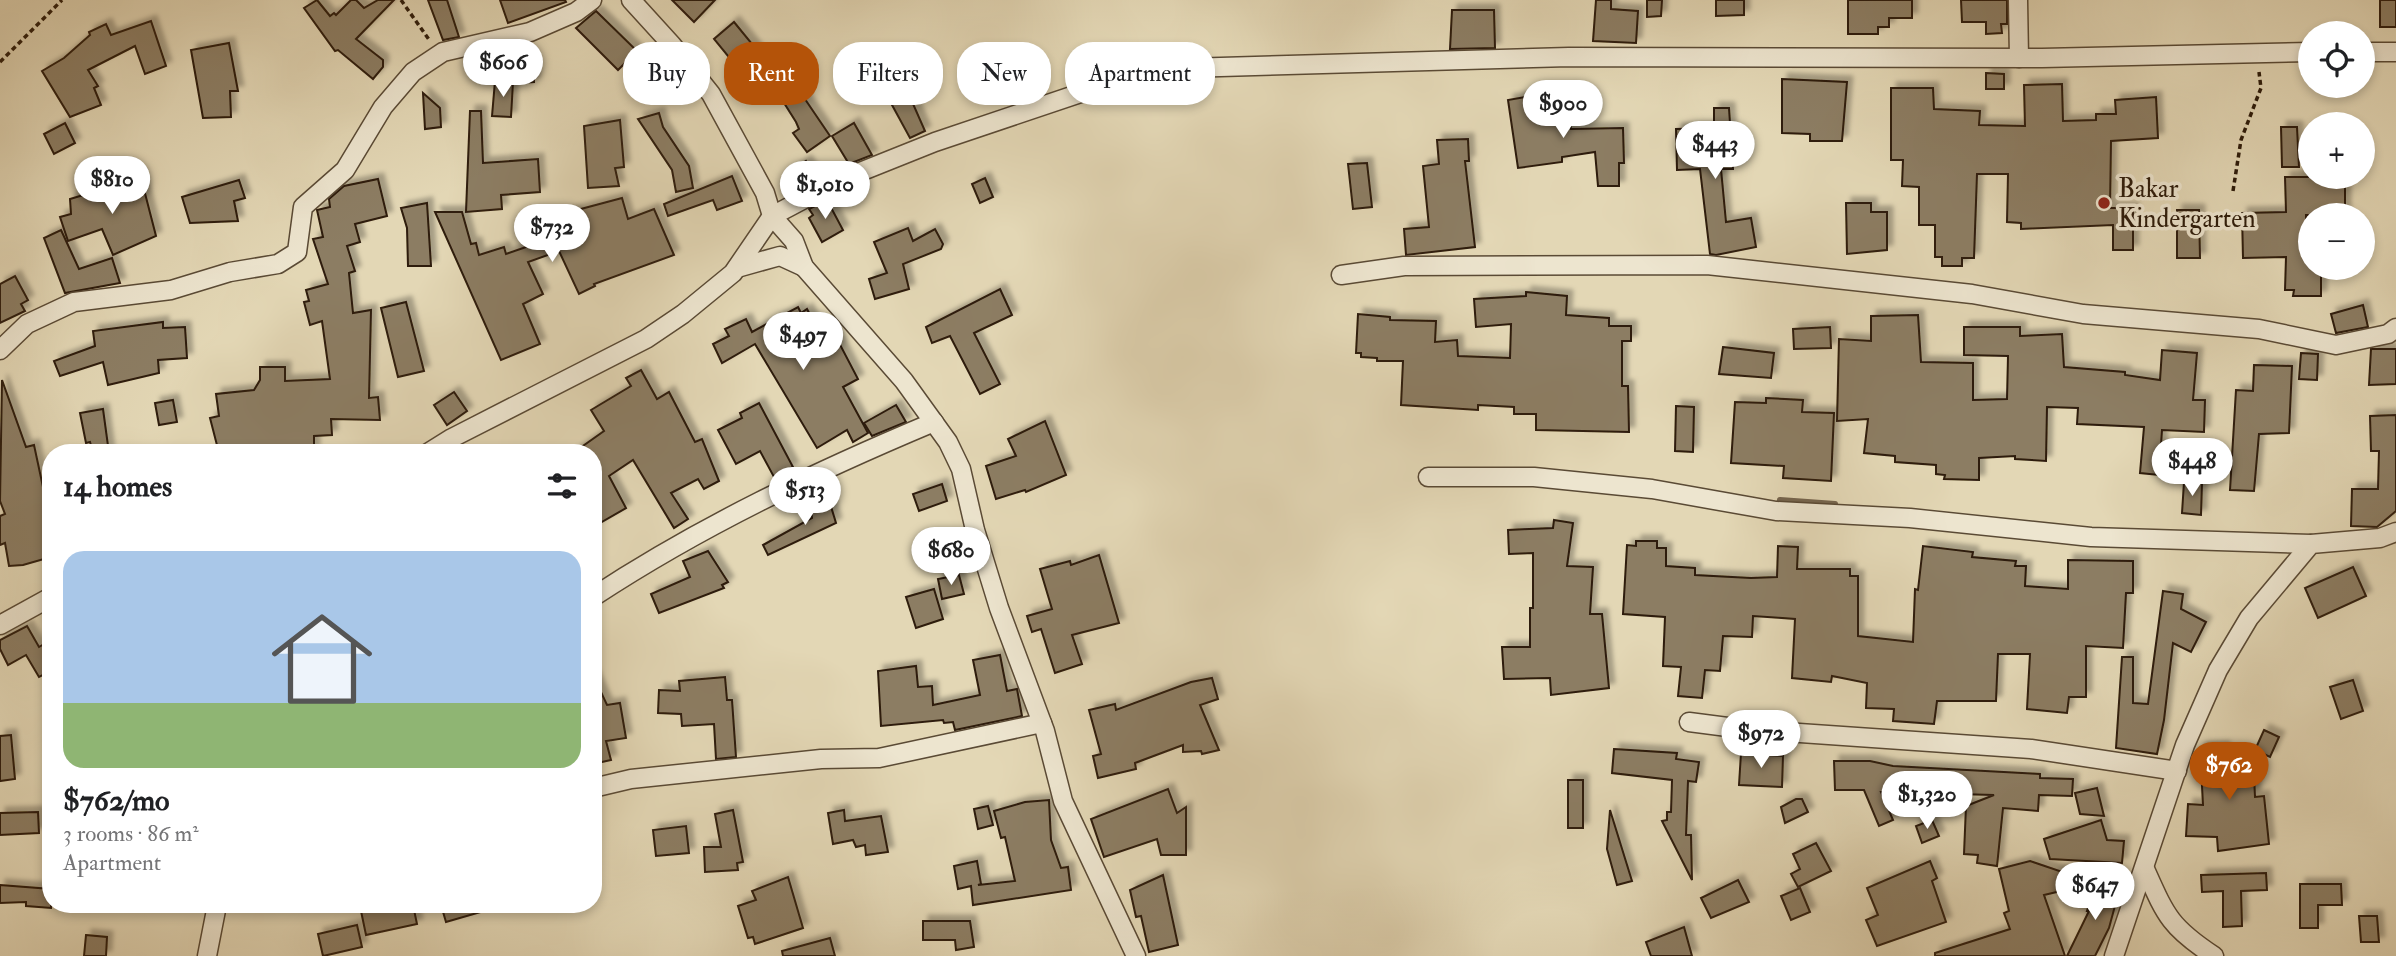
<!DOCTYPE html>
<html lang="en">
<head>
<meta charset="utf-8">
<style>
  body { margin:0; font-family:"IM FELL Double Pica",serif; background:#f2f2f2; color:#202124; height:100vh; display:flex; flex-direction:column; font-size:26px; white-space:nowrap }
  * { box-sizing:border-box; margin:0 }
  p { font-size:23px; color:#757577 }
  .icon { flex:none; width:38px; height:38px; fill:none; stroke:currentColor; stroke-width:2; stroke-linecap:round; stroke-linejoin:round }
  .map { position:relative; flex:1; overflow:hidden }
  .details { position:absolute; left:42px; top:444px; width:560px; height:469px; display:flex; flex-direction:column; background:#fff; border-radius:28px; box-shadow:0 4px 10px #0003 }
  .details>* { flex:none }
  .banner { position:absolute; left:623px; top:42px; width:665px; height:63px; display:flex; gap:14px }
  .controls { position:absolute; left:2298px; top:21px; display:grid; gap:14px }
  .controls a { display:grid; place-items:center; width:77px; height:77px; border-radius:50%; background:#fff; box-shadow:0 4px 10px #0003; font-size:35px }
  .price { position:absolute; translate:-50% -60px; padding:0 16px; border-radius:24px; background:#fff; color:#222; font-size:23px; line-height:46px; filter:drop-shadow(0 2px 4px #0008) }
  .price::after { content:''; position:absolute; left:50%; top:42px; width:21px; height:16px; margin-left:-10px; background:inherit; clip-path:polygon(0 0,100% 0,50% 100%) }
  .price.active { background:#b45309; color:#fff }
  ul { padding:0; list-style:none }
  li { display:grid; align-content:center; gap:14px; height:371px; padding:0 21px }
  li span { display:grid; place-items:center; height:217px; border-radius:21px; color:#555 }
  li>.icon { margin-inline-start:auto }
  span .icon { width:126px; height:126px; fill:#fffc; stroke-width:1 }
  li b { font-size:30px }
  h2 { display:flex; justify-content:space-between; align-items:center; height:84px; padding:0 21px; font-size:30px }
  .pill { padding:0 24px; border-radius:28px; background:#fff; box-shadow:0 4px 10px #0003; font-size:24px; line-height:63px }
  .pill.active { background:#b45309; color:#fff }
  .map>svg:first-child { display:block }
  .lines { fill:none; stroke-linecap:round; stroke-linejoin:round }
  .stream { stroke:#75654e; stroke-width:6 }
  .building { fill:#8c7d63; stroke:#2d1b0a; stroke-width:2; filter:url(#shadow) }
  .street-casing { stroke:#5a4a35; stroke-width:21 }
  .path { stroke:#2d1b0a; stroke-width:3.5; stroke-dasharray:5 3.5; stroke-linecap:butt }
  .street { stroke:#ede5cf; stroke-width:18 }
  .poi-dot { fill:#8f2418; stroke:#ede5cf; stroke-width:2.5 }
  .labels { text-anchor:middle; stroke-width:7; stroke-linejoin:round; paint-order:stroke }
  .poi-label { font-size:26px; fill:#2d1b0a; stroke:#ede5cf; text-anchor:start }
</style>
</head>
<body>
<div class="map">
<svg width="2396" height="956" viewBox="0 0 2396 956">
  <defs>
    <filter id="shadow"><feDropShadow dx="5.5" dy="-5.5" stdDeviation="2" flood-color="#0004"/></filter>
  </defs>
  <rect width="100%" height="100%" fill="#e3d7b5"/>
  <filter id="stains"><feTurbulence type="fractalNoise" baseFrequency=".00286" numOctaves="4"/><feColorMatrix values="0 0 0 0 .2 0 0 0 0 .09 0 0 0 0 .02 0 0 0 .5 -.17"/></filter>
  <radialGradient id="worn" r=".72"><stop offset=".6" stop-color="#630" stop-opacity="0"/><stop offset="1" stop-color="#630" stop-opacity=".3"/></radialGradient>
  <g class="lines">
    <path class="stream" d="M1780 500 1835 504"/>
  </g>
  <g class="building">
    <path d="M317 0 330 16 334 13 336 15 351 0H356L364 8 378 0H394L356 39 383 60V67L373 79 338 50 335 51 304 8Z"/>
    <path d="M428 0H447L459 37 443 40Z"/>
    <path d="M500 0H565L566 2 508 23Z"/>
    <path d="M672 0H715L694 22Z"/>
    <path d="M1596 0H1611V9L1638 11 1636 43 1593 41Z"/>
    <path d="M1647 0H1662L1661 16 1647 17Z"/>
    <path d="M1716 0H1744V15L1716 16Z"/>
    <path d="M1848 0H1912V18H1889V27H1878V34H1848Z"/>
    <path d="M1961 0H2007V24H2001L2002 33 1986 34V22H1962Z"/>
    <rect x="2380" y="0" width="16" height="27"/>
    <path d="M1452 10H1494L1495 48 1450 49Z"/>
    <path d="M596 11 637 51 618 70 576 28Z"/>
    <path d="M151 21 166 66 145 74 135 46 88 70 98 86 94 88 101 105 70 117 42 71 64 58 90 35 89 32 106 24 111 35Z"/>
    <path d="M734 22 757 50 737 67 714 39Z"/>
    <path d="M229 43 238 91H230L231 117 203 118 191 50Z"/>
    <path d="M886 59 903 81 925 131 910 138 886 94 884 96 867 73Z"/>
    <path d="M533 67 534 82 519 83 518 68Z"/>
    <path d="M1986 73 2004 74V89H1986Z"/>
    <path d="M790 77 830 136 807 152 793 133 799 129 796 122 774 87Z"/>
    <path d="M1782 79 1847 82 1842 141H1810V134L1782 133Z"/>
    <path d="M495 81 513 82 511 117 492 116Z"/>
    <path d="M2062 84 2063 121 2096 120V114H2116L2115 100 2156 97 2158 138 2111 141 2110 208H2133V250H2113V225L2021 229V223L2007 222 2008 174H1977L1974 258H1962V266H1942V257H1935V225H1919V187L1902 186 1903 160H1891V88H1933L1934 109 1980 111 1979 125 2025 126 2024 85Z"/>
    <path d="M423 93 440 108 441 127 425 129Z"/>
    <path d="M1543 94 1548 121 1569 118 1571 129 1623 128 1624 163H1619V186H1598L1595 152 1562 157V162L1518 168 1508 100Z"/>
    <path d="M1714 108H1729L1733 169H1721L1726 222 1751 218 1756 247 1716 255 1710 254 1700 169 1677 170 1676 129 1714 128Z"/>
    <path d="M470 111H481L483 163 538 159 540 192 501 195 502 209 466 212Z"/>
    <path d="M659 113 663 127 689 166 693 188 676 192 672 170 638 119Z"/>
    <path d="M620 120 624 167 615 168 619 186 588 188 584 126Z"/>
    <path d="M65 123 75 143 54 154 44 134Z"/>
    <path d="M854 123 872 155 849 164 832 136Z"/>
    <path d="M2281 127H2297L2299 167H2282Z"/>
    <path d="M1468 139 1469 161H1465L1475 247 1406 255 1404 229 1429 227 1423 166 1439 164 1437 140Z"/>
    <path d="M806 161 818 179 796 190 785 175Z"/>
    <path d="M1367 163 1372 207 1353 209 1348 164Z"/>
    <path d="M140 174 156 236 113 255 102 229 68 241 60 217 71 214 70 199 130 181 135 192V175Z"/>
    <path d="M732 176 742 201 717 210 713 200 668 216 664 204Z"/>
    <path d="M2285 177H2345V215H2306L2307 261H2310V268H2321V296H2293L2294 290H2285L2286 257 2243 258 2242 213 2286 212Z"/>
    <path d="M985 178 993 197 980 203 972 184Z"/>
    <path d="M378 179 387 216 355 224 360 242 347 246 355 271 349 273 353 313 371 310 369 398 378 397 380 420 331 419 332 435 314 436V452L219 453 210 418 219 416 216 394 254 390 260 380V367H285V381L330 379 322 321 310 325 304 302 309 301 306 290 328 284 313 239 323 237 317 210 330 207 329 199 344 186Z"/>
    <path d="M239 180 245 198 234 201 238 221 190 223 182 197Z"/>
    <path d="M622 198 628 219 654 209 674 255 594 284 595 286 579 294 559 251 528 262 543 294 523 304 540 344 501 360 435 212H462L471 244 476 243 479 255 504 247 506 254 552 238 547 218Z"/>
    <path d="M827 200 843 230 822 242 809 218 813 215 809 209Z"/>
    <path d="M427 203 431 266H408L407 228 401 208Z"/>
    <path d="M1846 203H1871V212H1887V250L1847 254Z"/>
    <path d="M2177 210H2199L2200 258H2177Z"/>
    <path d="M908 228 913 241 935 229 943 244 941 249 903 264 909 289 875 299 869 279 887 273 874 242Z"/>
    <path d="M61 230 79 269 112 258 120 283 65 293 44 238Z"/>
    <path d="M15 276 28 300 21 304 25 311 0 323V284Z"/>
    <path d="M1000 289 1012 315 974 333 1000 384 980 394 950 336 932 343 926 327Z"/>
    <path d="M1526 292 1567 296 1566 315 1609 318V326H1631V341H1622V386H1628L1629 432 1536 430V414H1514V407L1478 405V410L1401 405 1403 361H1377V358L1361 357V353H1356L1358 314 1390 317V320L1436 321 1435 342 1457 340 1458 356 1510 358 1511 324 1476 327 1474 299 1526 296Z"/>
    <path d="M406 302 424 371 398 377 381 308Z"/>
    <path d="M2363 305 2368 327 2336 333 2331 314Z"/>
    <path d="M798 307 801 313 807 309 824 341 835 335 858 379 843 387 868 433 853 442 847 430 817 448 755 344 722 363 713 344 729 336 725 329 746 319 752 332Z"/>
    <path d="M1918 315 1921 362 1973 363V400L2007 399 2008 356 1964 355V327H2020V336L2062 334 2064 367 2125 372V375L2160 380 2162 350 2197 353 2193 400H2205L2204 432 2162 430 2159 475 2140 473 2144 427 2077 424 2078 408 2047 407 2046 461 2015 459V456L1979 458V480L1944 479 1945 475 1936 474V465L1895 462V456L1864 453 1868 419 1837 421 1839 339 1871 341V316Z"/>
    <path d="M163 322V328L185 327 187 358 158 360 159 373 108 385 103 362 60 376 54 361 95 346 93 331Z"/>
    <path d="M1830 327 1831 348 1794 349 1793 329Z"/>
    <path d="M1723 347 1774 353 1771 378 1719 374Z"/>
    <path d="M2371 349H2396V384L2369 385Z"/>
    <path d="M2301 353 2318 354 2317 380 2299 379Z"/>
    <path d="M2254 365 2292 366 2289 433 2259 434 2254 491 2230 490 2236 390 2253 391Z"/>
    <path d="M641 370 657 399 669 392 695 442 702 439 719 481 704 489 698 479 671 493 688 519 674 528 633 460 609 476 626 508 593 527V453H573L604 431 591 410 631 386 626 378Z"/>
    <path d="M2 380 26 447 34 445 43 487 51 485V557L23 565 9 566 5 543 0 545V516L5 514 0 501Z"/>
    <path d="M454 392 467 411 447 425 434 405Z"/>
    <path d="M1766 398 1803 400 1802 412 1834 413 1831 481 1783 478 1784 466 1731 463 1735 402 1766 403Z"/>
    <path d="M173 400 177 422 159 425 155 403Z"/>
    <path d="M759 403 793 467 774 477 760 451 736 464 718 430 742 418 740 413Z"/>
    <path d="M896 405 906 422 872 436 864 423Z"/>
    <path d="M1676 406 1694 407 1693 452 1675 451Z"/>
    <path d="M103 409 109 453H93L90 442 86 443 80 413Z"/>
    <path d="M2396 415V511L2377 527 2351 526 2352 489H2378L2379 451H2371L2370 416Z"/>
    <path d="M1045 421 1066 475 1026 492 1025 490 996 499 986 466 1016 456 1008 439Z"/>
    <path d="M2184 482 2202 483 2201 515 2182 513Z"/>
    <path d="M942 484 947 501 919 511 913 494Z"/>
    <path d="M829 500 836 523 768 555 763 545 812 518 810 502Z"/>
    <path d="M1554 520 1573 523 1567 566 1593 567 1590 614H1602L1609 688 1551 695 1550 678 1504 679 1502 647H1530V608H1533V553L1509 554 1508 530 1553 528Z"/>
    <path d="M1636 541H1657V548H1666V566L1695 568V575L1751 578 1777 577 1778 546 1798 547 1797 569H1850V576H1858V636L1913 642 1915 589 1918 590 1923 546 1973 552 1972 557 2016 561 2015 566H2026L2025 586 2068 589V560L2133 561V593H2126L2123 648 2086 646V697H2069L2067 713 2027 709 2030 654H1998L1996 701H1937L1934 724 1893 721 1894 709 1866 708 1867 683 1832 676 1831 682 1792 678 1795 619 1753 616 1752 637 1723 636 1720 671 1705 670 1702 698 1678 696 1681 667 1663 666 1665 617 1623 614 1627 545 1636 546Z"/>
    <path d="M708 551 728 582 722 585 724 588 659 613 651 594 690 577 683 561Z"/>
    <path d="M1099 555 1119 623 1072 635 1082 664 1055 673 1041 629 1032 632 1027 616 1052 609 1040 569 1070 561 1071 565Z"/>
    <path d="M2353 567 2366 596 2318 618 2305 588Z"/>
    <path d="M959 575 964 594 942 599 938 579Z"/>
    <path d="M934 589 943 619 916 628 906 597Z"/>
    <path d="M2163 591 2183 594 2181 609 2206 622 2191 652 2173 643 2164 720 2157 754 2116 748 2122 657H2133V703L2148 704Z"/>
    <path d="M27 626 39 647 51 640V671L39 677 26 655 8 665 0 649V640Z"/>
    <path d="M1000 655 1007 691 1017 689 1022 716 955 730 953 722 944 723 943 720 881 726 878 671 916 666 918 687 932 686 933 705 980 695 973 660Z"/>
    <path d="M593 675 607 705 620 703 626 738 606 741 611 760 593 764Z"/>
    <path d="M725 677 727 700H732L736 757 716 759 714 724 682 726 681 714 658 713 659 690 680 691 679 681Z"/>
    <path d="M1212 678 1218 699 1200 705 1219 750 1202 754 1201 751 1183 752V745L1135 763 1136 769 1098 778 1093 756 1101 754 1089 710 1115 704 1116 710 1191 682Z"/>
    <path d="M2353 680 2363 711 2341 719 2330 687Z"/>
    <path d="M2264 730 2279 737 2270 757 2255 750Z"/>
    <path d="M11 735 15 779 0 781V736Z"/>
    <path d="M2224 747 2225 754 2253 753 2255 797 2264 796 2269 844 2218 851 2217 837 2186 836 2188 804 2203 805 2200 748Z"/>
    <path d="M1614 749 1677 753 1676 759 1699 762 1696 782 1688 781 1686 835H1691L1692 880 1662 821 1667 820V812H1671L1672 780 1612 773Z"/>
    <path d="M1741 753 1783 756 1782 787 1739 785Z"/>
    <path d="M1834 761H1870L1893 766 2040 774V778L2073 779 2072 796 2039 795 2038 811 2003 808 1997 866 1977 863 1978 855 1964 854 1966 806 1994 795 1881 792 1893 820 1879 826 1864 790H1835Z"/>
    <rect x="1568" y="780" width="15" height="48"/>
    <path d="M2097 788 2104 816 2080 814 2075 793Z"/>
    <path d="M1168 789 1177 813 1186 807V855H1161L1157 839 1104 857 1091 819Z"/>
    <path d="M1796 799H1802L1808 812 1785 823 1781 807Z"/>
    <path d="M1049 800 1051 840 1061 868 1068 867 1071 890 973 905 971 886 958 889 954 866 977 861 981 884 978 885 1015 881 1005 837 1001 838 994 811 1025 802Z"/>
    <path d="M988 806 993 825 978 829 974 809Z"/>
    <path d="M733 810 743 862 737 863 738 870 705 872 704 847H721L715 814Z"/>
    <path d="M844 810 845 821 881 816 888 852 866 855 865 845 856 847 853 840 833 844 828 813Z"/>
    <path d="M1610 810 1632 881 1617 885 1607 849Z"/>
    <path d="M38 812 39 833 0 835V813Z"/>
    <path d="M1932 820 1939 836 1922 843 1916 826Z"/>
    <path d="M2101 820 2107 840 2124 841 2122 863 2050 859 2044 839Z"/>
    <path d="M686 826 689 853 656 856 653 830Z"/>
    <path d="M1816 843 1831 871 1798 887 1791 874 1800 869 1793 854Z"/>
    <path d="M1930 861 1937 878 1932 881 1946 922 1877 946 1866 920 1878 915 1867 888Z"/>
    <path d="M2030 861 2095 883 2044 895 2065 956H1935V953L2010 929 2004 913 2009 911 1999 869Z"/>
    <path d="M2266 873 2267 890 2241 891 2242 926 2223 927V891L2202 892 2201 875Z"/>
    <path d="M1163 875 1178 945 1149 952 1141 916 1136 917 1130 890Z"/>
    <path d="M788 877 803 928 755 944 753 937 748 938 738 906 756 900 752 891Z"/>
    <path d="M1738 880 1749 902 1711 918 1701 898Z"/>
    <path d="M2096 883 2119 891 2109 928 2095 956H2067L2089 911H2087Z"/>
    <path d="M2300 884H2341L2342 905H2318V928H2300Z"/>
    <path d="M0 885 51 889V908L26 906V902L0 903Z"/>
    <path d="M1800 888 1810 912 1791 920 1781 896Z"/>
    <path d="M389 905H413L417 924 366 935 361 911Z"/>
    <path d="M441 905H491V909L446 922Z"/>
    <path d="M2359 916H2377L2379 942H2361Z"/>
    <path d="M923 921H970L974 947 956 950 955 940H923Z"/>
    <path d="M357 925 362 947 323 956 318 934Z"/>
    <path d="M1684 927 1692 956H1651L1646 942Z"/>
    <path d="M86 935 107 937 106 956H84Z"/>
    <path d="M830 938 835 956H783L782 951Z"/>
  </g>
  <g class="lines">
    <defs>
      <g id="street">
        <path d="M631 0 672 45 711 94 765 193 772 216 794 241 804 267 904 381 948 442 961 469 975 530 999 608 1045 731 1063 801 1136 956"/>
        <path d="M2018 0 2019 58"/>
        <path d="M2362 52H2396"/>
        <path d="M737 268 780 256 804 267"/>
        <path d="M1341 275 1404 266 1707 265 1972 294 2083 314 2259 329 2336 345 2388 334 2396 328"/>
        <path d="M0 350 27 324 74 302 171 290 230 272 278 264 297 252 303 207 345 170 383 107 413 72 443 52 530 32 576 12 592 0"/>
        <path d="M428 453 452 438 646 339 683 314 733 273 772 216 840 180 935 142 1152 69 1569 57 2042 58 2310 52"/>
        <path d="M1428 477H1534L1652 489 1776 511 1910 518 2091 537 2311 544"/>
        <path d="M593 597C701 526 815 472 934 422"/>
        <path d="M0 625 51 597"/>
        <path d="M1689 722 1743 729 2031 749 2177 771"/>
        <path d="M593 788 631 779 821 759 879 758 1042 723"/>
        <path d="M2145 869C2166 916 2170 927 2214 956"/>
        <path d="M207 956 217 905"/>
        <path d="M2114 956 2185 745 2218 670 2249 618 2311 544 2380 538 2396 532"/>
      </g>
    </defs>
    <use href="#street" class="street-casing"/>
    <g class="path">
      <path d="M401 0 430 41"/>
      <path d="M0 62 62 0"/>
      <path d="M2233 191 2241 140 2261 88 2259 72"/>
    </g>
    <use href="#street" class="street"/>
  </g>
  <circle class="poi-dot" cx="2104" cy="203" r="7"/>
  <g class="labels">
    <g class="poi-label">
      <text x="2118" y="197">Bakar<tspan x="2118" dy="30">Kindergarten</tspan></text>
    </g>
  </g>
  <rect width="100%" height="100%" filter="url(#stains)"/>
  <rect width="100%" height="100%" fill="url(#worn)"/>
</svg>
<div class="controls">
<a><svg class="icon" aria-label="locate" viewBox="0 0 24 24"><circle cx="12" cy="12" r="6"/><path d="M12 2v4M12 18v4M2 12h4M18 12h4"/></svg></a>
<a>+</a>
<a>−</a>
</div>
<b class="price" style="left:503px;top:99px">$606</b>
<b class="price" style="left:1563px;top:140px">$900</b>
<b class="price" style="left:1715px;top:181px">$443</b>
<b class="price" style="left:112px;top:216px">$810</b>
<b class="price" style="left:825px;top:221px">$1,010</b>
<b class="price" style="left:552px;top:264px">$732</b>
<b class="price" style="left:803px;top:372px">$497</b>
<b class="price" style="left:2192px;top:498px">$448</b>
<b class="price" style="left:805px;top:527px">$513</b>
<b class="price" style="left:951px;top:587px">$680</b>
<b class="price" style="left:1761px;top:770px">$972</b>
<b class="price active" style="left:2229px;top:802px">$762</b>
<b class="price" style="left:1927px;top:831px">$1,320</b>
<b class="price" style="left:2095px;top:922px">$647</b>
<div class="banner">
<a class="pill">Buy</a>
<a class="pill active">Rent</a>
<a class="pill">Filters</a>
<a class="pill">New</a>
<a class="pill">Apartment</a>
</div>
<section class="details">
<h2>14 homes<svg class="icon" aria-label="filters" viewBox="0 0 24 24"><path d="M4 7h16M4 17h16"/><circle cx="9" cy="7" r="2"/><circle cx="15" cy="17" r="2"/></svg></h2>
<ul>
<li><span style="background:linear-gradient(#a9c7e8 70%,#8fb573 0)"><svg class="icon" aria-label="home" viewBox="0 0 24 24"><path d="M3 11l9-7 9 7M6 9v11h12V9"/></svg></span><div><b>$762/mo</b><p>3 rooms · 86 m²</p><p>Apartment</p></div></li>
</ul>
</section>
</div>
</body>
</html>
